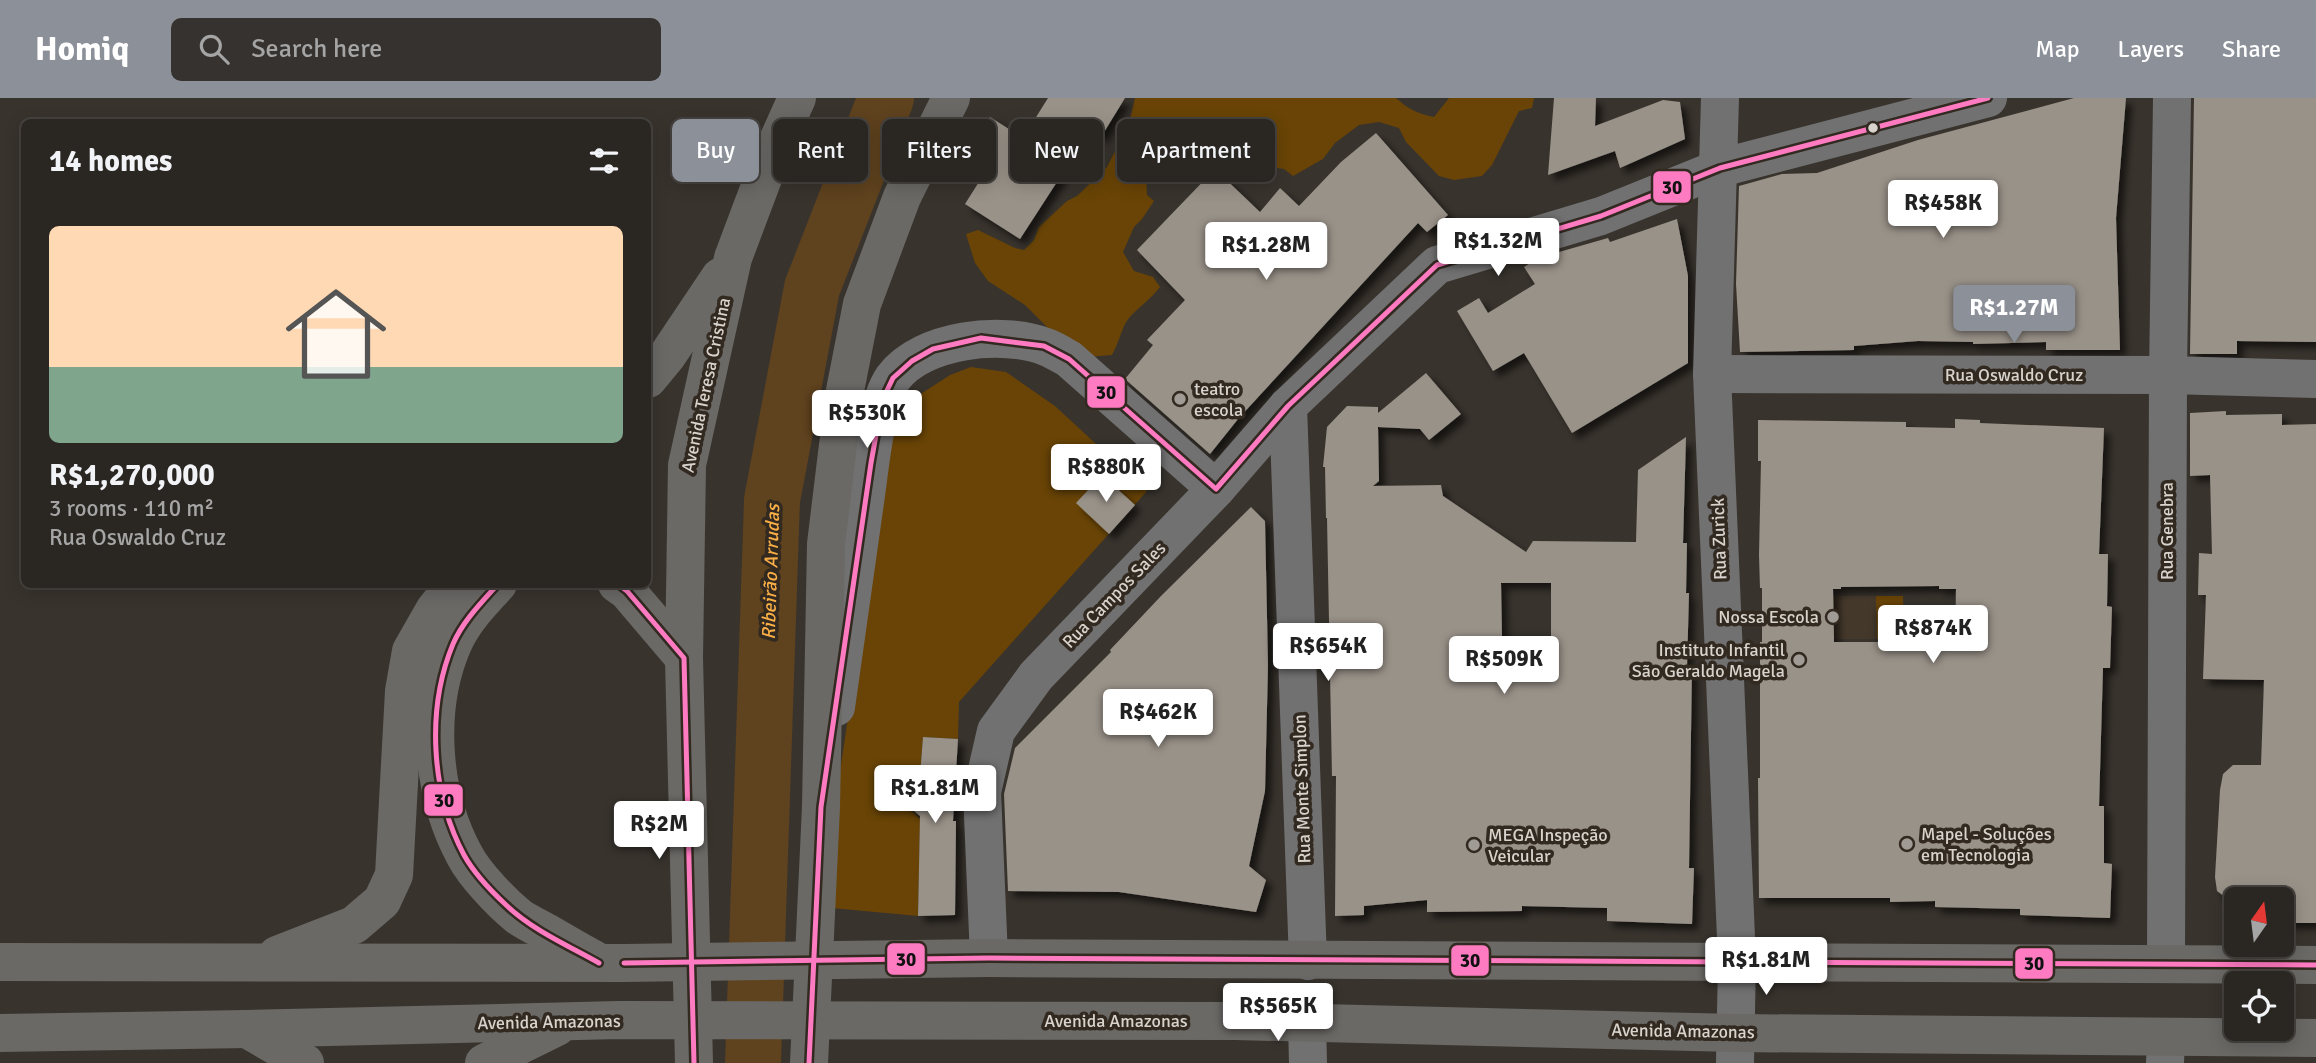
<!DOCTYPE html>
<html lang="en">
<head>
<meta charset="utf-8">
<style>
  body { margin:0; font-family:Signika,sans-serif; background:#36322f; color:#f1f3f6; height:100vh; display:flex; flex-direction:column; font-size:26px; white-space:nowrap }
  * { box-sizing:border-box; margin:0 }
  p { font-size:23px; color:#a5a5a5 }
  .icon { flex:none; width:38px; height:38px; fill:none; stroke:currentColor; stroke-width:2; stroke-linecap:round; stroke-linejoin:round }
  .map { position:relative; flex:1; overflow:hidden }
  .panel { position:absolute; left:21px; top:21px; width:630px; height:469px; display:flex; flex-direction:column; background:#2a2622; border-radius:10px; box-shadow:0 4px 18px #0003,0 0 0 2px #464340 }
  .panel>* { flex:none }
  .top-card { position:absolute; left:672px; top:21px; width:665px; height:63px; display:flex; gap:14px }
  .needle { width:46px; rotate:14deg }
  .buttons { position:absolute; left:2224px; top:789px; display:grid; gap:14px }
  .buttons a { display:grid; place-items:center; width:70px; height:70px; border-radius:10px; background:#2a2622; box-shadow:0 4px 18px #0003,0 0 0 2px #464340; font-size:35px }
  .price { position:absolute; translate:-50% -60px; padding:0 16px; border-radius:7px; background:#fff; color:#222; font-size:23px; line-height:46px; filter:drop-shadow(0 2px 4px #0008) }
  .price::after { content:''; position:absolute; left:50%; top:42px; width:21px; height:16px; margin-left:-10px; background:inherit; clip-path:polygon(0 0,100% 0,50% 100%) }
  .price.current { background:#8c9099; color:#fff }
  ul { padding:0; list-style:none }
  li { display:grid; align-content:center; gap:14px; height:371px; padding:0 28px }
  li span { display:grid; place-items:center; height:217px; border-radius:10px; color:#555 }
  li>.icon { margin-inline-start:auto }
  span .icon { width:126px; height:126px; fill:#fffc; stroke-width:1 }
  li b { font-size:30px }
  h2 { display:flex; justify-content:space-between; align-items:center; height:84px; padding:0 28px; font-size:30px }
  .chip { padding:0 24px; border-radius:10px; background:#2a2622; box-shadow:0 4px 18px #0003,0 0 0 2px #464340; font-size:24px; line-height:63px }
  .chip.current { background:#8c9099; color:#fff }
  header { display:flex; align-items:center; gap:42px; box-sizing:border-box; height:98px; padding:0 35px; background:#8c9099; color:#fff }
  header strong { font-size:33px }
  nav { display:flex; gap:38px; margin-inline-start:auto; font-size:24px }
  .search { width:490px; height:63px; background:#36322f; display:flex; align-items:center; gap:18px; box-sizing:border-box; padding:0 24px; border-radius:10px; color:#a5a5a5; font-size:26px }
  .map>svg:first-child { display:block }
  .built { fill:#44382a }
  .green { fill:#694406 }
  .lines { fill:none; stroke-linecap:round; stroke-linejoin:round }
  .river { stroke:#5f421e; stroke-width:56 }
  .building { fill:#999289; fill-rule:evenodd; filter:url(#shadow) }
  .minor { stroke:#727172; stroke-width:38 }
  .major { stroke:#6b6966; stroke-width:38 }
  .bus-1-casing { stroke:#322920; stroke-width:10 }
  .bus-1 { stroke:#fe7ac1; stroke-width:5 }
  .bus-dot { fill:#d8d3cd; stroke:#322920; stroke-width:2.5 }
  .poi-dot { fill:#a09b95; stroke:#322920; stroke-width:2.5 }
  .labels { text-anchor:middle; stroke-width:7; stroke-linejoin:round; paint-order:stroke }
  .street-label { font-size:18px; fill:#d8d3cd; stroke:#322920 }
  .poi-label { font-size:18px; fill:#d8d3cd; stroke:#322920; text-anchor:start }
  .water-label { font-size:19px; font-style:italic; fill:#faaf46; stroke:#322920 }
  .line-badge { stroke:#322920; stroke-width:2.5 }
  .pale-badge-label { font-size:19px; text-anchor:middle; font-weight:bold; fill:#111 }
</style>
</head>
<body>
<header>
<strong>Homiq</strong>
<div class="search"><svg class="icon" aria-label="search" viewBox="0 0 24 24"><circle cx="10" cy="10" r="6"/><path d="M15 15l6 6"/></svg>Search here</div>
<nav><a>Map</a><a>Layers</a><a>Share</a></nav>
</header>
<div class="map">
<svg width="2316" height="965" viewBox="0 0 2316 965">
  <defs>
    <filter id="shadow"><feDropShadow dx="6" dy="6" stdDeviation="3.5" flood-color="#0009"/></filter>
  </defs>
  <rect width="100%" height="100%" fill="#38332d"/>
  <path class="built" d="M1762 498H1903L1904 541H1762Z"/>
  <g class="green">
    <path d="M1135 0H1396C1408 11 1418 16 1434 19L1449 0H1534L1532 10 1519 13 1492 67 1482 78 1454 82 1439 78 1406 44 1399 30 1379 24 1359 27 1335 45 1323 61 1293 78 1284 71 1240 65 1224 49 1201 46 1183 50 1158 64 1146 76 1147 97 1154 103 1142 121 1134 129 1123 154 1134 173 1153 179 1160 189C1151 202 1131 214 1125 226 1120 237 1118 246 1112 257L1088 259 1055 237 1025 207 988 183 975 165 966 136 978 132 1015 150 1024 152 1034 142 1039 129 1067 103 1077 98 1107 69 1129 26Z"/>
    <path d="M971 269 1006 274 1055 308 1147 393 959 604 958 641 923 639 919 690 898 689 897 698 920 721 918 818 832 810 836 701 893 314 950 277Z"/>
    <path d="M1876 498H1903L1904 541H1877Z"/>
  </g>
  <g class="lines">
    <path class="river" d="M753 965 772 402 812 190 886 0"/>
  </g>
  <g class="building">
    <path d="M1048 0H1125L1101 39 1090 33 1020 141 965 106 989 68 968 55 990 19 1023 40Z"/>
    <path d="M1554 0H1596L1595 28 1663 2 1680 4 1685 41 1620 70 1615 53 1548 77Z"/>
    <path d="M2074 0H2126L2116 120 2120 252H2046V244L1973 246V244L1918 243 1854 248V252L1740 254 1736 186 1739 88 1782 76 1817 75 1918 42Z"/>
    <path d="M2194 0H2316V244L2237 243V256H2190Z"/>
    <path d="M1376 35 1448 117 1427 134 1418 125 1238 321 1210 356 1125 281 1153 247 1147 242 1185 202 1137 152 1215 71 1260 114 1280 90 1299 108 1341 64Z"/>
    <path d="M1677 121 1688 178V265L1572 335 1524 255 1493 273 1457 213 1479 200 1488 215 1535 186 1524 169 1538 160 1608 140 1610 144Z"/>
    <path d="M1426 275 1461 316 1429 342 1420 331 1378 329 1379 383 1373 388 1441 387 1443 398 1526 454 1533 443 1636 444 1638 372 1686 339 1683 445H1687L1686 495H1689L1687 568H1692L1689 770H1694L1692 826 1607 823V810L1522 808V813L1427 814V802L1364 808V817L1335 818 1336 678H1332L1327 420H1326L1325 369H1323L1327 329 1347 308 1378 309V315ZM1501 485H1551V539L1502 538Z"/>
    <path d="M2226 313V317L2282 316V327L2316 326V825H2282V802H2229L2217 793 2215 779 2220 692 2223 676 2233 667H2261L2264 582 2203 581 2206 497H2198L2199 455 2212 456 2210 377 2190 378V315Z"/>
    <path d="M1955 321 1980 322V325L2104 330 2099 456H2108L2107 508 2112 509 2110 570H2103L2099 708H2104V765L2112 766 2110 820 2020 817V811L1935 809V803L1890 804V800H1759L1758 680H1760V544H1762V490H1760L1759 457 1761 363H1758V322L1906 324V329L1955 330ZM1939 488V491H1956L1955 544H1834L1833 491H1841V489Z"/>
    <path d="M1102 377 1135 407 1109 436 1076 405Z"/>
    <path d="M1251 409 1265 423 1268 567 1265 693 1249 768 1266 782 1256 814 1119 794 1008 793 1004 696 1015 650 1111 554 1110 552 1161 498Z"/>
    <path d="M923 639 958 641 953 723H956L955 817 918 818 920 718 885 688 919 690Z"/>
  </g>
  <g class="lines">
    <g class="minor">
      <path d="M1720 0 1712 276 1737 863 1735 965"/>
      <path d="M1712 276 2168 277 2316 281"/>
      <path d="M1288 308 1308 863"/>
      <path d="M836 609C846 541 855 472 865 404 870 371 875 306 893 280 922 241 1002 232 1046 249 1054 252 1062 257 1069 261L1216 391"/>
      <path d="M989 860 982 694 996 633 1036 578 1216 391 1288 308 1437 167 1601 118 1720 70 1988 0"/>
      <path d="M2166 866 2168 277 2172 0"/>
      <path d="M1307 925 1308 965"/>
      <path d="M2165 965 2166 939"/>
    </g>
    <g class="major">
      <path d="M648 281 667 258 720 179"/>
      <path d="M498 486C481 504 463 523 453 546 425 611 431 696 465 758 475 777 501 804 518 818 526 824 537 829 546 834 563 844 580 854 597 863"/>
      <path d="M617 486 627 493 684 560"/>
      <path d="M277 857 354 827 382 803 394 777 404 593 411 553 435 511 455 486"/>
      <path d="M0 864 624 865 989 860 2316 867"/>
      <path d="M247 931 305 965"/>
      <path d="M0 935 247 931 619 922 1235 923 1736 935 2316 940"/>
      <path d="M484 965 557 929"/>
      <path d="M694 965 684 560 687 367 733 160 774 51 797 0"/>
      <path d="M809 965 821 709 826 446 844 298 862 206 902 99 951 0"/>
    </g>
    <defs>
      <g id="bus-1">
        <path d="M498 486C481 505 463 523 453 546 426 611 431 695 464 757 474 775 490 792 505 806 532 832 567 847 599 865"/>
        <path d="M618 486 627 493 684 560 694 965"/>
        <path d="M624 865 989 860 2316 867"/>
        <path d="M809 965 821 709 871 365 882 303 893 280 912 263 933 251 981 240 1044 248 1069 261 1216 391 1288 308 1437 167 1601 118 1720 70 1988 0"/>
      </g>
    </defs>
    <use href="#bus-1" class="bus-1-casing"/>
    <use href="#bus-1" class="bus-1"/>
  </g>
  <circle class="bus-dot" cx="1873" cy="30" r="6"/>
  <g class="poi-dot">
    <circle cx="1180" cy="301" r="7"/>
    <circle cx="1833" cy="519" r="7"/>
    <circle cx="1799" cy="562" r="7"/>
    <circle cx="1907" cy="746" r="7"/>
    <circle cx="1474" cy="747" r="7"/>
  </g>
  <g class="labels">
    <g class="street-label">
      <text x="2014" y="283">Rua Oswaldo Cruz</text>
      <text transform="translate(706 287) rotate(-78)" y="6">Avenida Teresa Cristina</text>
      <text transform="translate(2167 433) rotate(-90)" y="6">Rua Genebra</text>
      <text transform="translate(1719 441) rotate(-92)" y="6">Rua Zurick</text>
      <text transform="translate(1114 497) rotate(-46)" y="6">Rua Campos Sales</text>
      <text transform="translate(1302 691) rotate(-92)" y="6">Rua Monte Simplon</text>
      <text x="1116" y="929">Avenida Amazonas</text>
      <text transform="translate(549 924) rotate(-1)" y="6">Avenida Amazonas</text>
      <text transform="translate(1683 933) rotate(1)" y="6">Avenida Amazonas</text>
    </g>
    <g class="poi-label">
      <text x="1194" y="297">teatro<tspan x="1194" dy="21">escola</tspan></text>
      <text x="1819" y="525" text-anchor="end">Nossa Escola</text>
      <text x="1785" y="558" text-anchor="end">Instituto Infantil<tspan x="1785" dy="21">São Geraldo Magela</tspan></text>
      <text x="1921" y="742">Mapel - Soluções<tspan x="1921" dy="21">em Tecnologia</tspan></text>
      <text x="1488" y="743">MEGA Inspeção<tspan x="1488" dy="21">Veicular</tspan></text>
    </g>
    <g class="water-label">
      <text transform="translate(770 474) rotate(-88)" y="7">Ribeirão Arrudas</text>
    </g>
  </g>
  <g class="line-badge">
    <rect x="1652" y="72" width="40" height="34" rx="7" fill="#fe7ac1"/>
    <rect x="1086" y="277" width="40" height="34" rx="7" fill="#fe7ac1"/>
    <rect x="423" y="685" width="41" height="34" rx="7" fill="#fe7ac1"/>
    <rect x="886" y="844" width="40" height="34" rx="7" fill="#fe7ac1"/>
    <rect x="1450" y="846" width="40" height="33" rx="7" fill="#fe7ac1"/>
    <rect x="2014" y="849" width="40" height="33" rx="7" fill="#fe7ac1"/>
  </g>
  <g class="pale-badge-label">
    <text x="1672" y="96">30</text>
    <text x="1106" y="301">30</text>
    <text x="444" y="709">30</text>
    <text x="906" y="868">30</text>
    <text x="1470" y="869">30</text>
    <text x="2034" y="872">30</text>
  </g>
</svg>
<div class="buttons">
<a><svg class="needle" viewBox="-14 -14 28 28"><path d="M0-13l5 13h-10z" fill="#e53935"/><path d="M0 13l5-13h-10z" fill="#a5a5a5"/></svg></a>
<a><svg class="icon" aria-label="locate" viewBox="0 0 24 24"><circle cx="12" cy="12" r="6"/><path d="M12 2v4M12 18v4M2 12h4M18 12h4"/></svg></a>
</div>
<b class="price" style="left:1943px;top:142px">R$458K</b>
<b class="price" style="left:1498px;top:180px">R$1.32M</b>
<b class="price" style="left:1266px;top:184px">R$1.28M</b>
<b class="price current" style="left:2014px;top:247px">R$1.27M</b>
<b class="price" style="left:867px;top:352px">R$530K</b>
<b class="price" style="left:1106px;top:406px">R$880K</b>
<b class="price" style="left:1933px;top:567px">R$874K</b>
<b class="price" style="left:1328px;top:585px">R$654K</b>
<b class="price" style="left:1504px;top:598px">R$509K</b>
<b class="price" style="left:1158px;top:651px">R$462K</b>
<b class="price" style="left:935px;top:727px">R$1.81M</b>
<b class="price" style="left:659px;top:763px">R$2M</b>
<b class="price" style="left:1766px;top:899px">R$1.81M</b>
<b class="price" style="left:1278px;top:945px">R$565K</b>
<div class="top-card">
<a class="chip current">Buy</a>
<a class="chip">Rent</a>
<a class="chip">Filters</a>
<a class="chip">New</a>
<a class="chip">Apartment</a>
</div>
<section class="panel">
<h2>14 homes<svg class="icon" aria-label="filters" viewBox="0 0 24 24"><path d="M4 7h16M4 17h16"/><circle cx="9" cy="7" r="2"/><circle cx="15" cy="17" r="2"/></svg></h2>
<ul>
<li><span style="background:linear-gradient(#ffd9b3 65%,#7fa58c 0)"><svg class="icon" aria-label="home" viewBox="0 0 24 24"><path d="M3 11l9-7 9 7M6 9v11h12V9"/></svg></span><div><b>R$1,270,000</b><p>3 rooms · 110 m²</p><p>Rua Oswaldo Cruz</p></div></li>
</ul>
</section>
</div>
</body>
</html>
